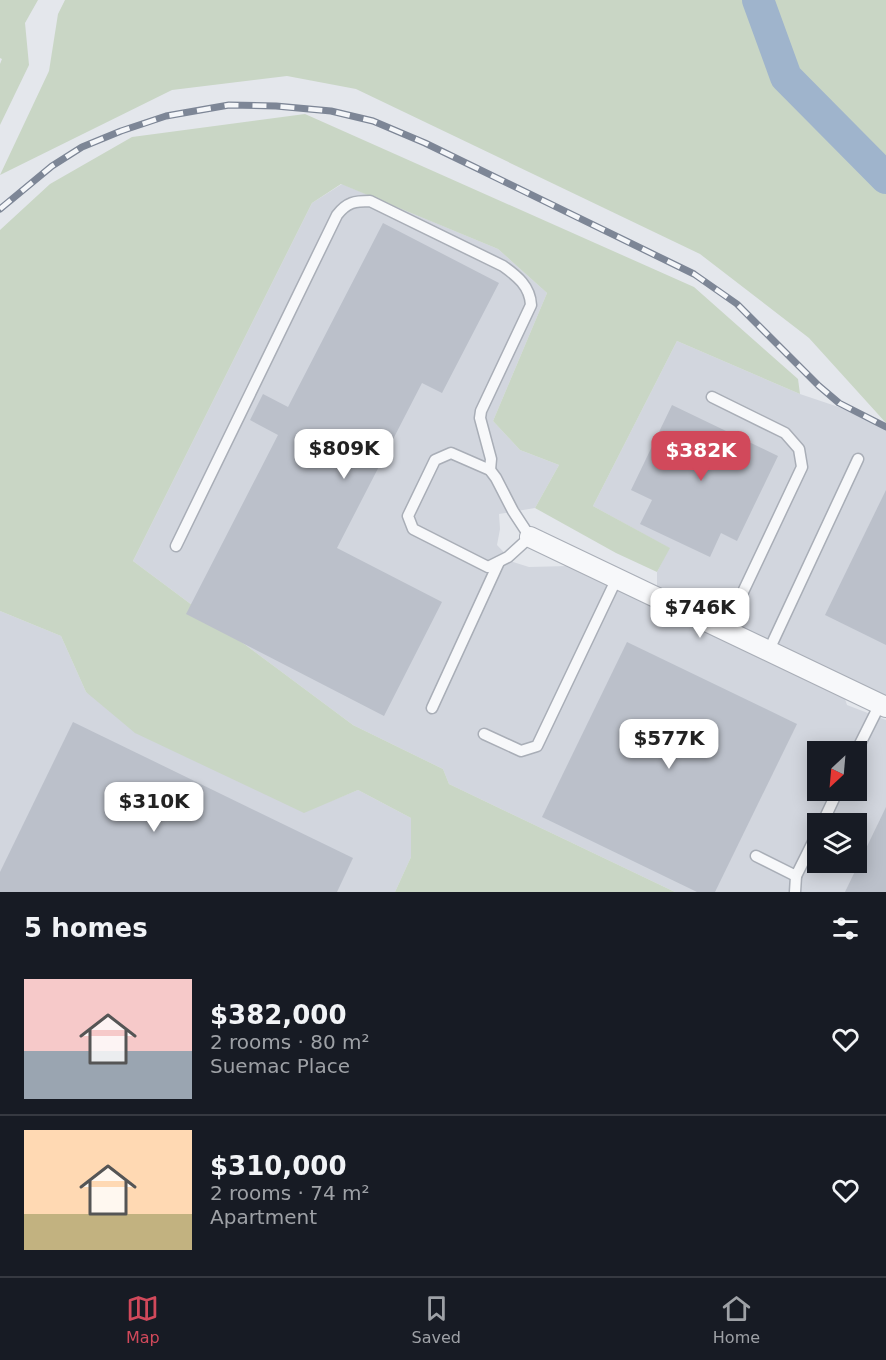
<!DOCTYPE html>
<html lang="en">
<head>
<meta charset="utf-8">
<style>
  body { margin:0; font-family:"DejaVu Sans",sans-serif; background:#20242c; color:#f1f3f6; height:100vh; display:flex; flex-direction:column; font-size:22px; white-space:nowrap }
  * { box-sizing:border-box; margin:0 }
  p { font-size:20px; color:#9ea1a6 }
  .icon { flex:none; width:33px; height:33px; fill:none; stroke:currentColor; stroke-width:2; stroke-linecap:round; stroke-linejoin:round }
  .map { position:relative; height:892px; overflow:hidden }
  .panel { display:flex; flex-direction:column; background:#171b24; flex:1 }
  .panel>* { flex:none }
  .needle { width:39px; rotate:206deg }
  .tools { position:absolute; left:807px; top:741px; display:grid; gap:12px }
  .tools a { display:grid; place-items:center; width:60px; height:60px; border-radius:0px; background:#171b24; box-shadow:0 3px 15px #0003; font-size:30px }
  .price { position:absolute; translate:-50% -51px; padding:0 14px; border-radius:12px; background:#fff; color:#222; font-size:20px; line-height:39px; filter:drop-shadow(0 2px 3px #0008) }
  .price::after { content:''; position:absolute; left:50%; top:36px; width:18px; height:14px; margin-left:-9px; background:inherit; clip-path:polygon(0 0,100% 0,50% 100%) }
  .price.on { background:#d1495b; color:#fff }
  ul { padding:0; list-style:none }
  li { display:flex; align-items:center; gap:18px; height:150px; padding:0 24px }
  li+li { border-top:2px solid #363941 }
  li span { display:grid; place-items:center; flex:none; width:168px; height:120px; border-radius:0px; color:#555 }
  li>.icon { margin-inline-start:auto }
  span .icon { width:72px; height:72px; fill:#fffc; stroke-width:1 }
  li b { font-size:26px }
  h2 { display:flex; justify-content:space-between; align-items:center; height:72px; padding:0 24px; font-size:26px }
  .tabs { display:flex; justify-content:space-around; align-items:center; height:84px; border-top:2px solid #363941; background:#171b24; font-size:16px; color:#9ea1a6 }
  .tabs a { display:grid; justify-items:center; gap:3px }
  .tabs .on { color:#d1495b }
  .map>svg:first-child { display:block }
  .built { fill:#d2d6de; fill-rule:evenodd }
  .green { fill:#c9d6c5 }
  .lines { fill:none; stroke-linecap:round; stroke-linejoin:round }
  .river { stroke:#9fb4cc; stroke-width:32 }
  .building { fill:#bbc0ca }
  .lane-casing { stroke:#a9aeb7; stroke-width:13 }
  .street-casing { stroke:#a9aeb7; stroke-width:22 }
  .lane { stroke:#f7f8fa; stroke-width:10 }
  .street { stroke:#f7f8fa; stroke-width:20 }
  .rail-casing { stroke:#7d8696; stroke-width:7 }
  .rail { stroke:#f4f6f9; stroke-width:4.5; stroke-dasharray:14; stroke-linecap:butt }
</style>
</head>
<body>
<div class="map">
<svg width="886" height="892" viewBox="0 0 886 892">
  <rect width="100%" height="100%" fill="#e4e7ec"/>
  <g class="built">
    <path d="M342 184 498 249 547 293 493 421 520 450 559 465 535 508 499 514 500 529 497 545 513 562 529 567 568 566 844 696 847 705 886 720V892H675L449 784 443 769 353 725 133 561 312 203ZM818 752H856V790H818ZM818 824H856V862H818Z"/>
    <path d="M677 341 800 394 886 423V696L657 586V572L669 548 593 506Z"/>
    <path d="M0 611 61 636 86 692 304 812 358 790 411 818V857L395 892H0Z"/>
  </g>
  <g class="green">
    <path d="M0 0H38L25 23 29 65 0 125V64L2 59 0 58Z"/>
    <path d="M65 0H886V423L809 338 700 254 356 89 287 76 172 90 0 175 49 71 58 14Z"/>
    <path d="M305 114 694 287 798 379 800 394 677 341 593 506 670 548 657 572 616 553 535 508 559 465 520 450 493 421 547 293 498 249 341 184 312 203 133 561 353 725 443 769 449 784 675 892H395L411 857V818L358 790 304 813 135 733 86 692 61 636 0 611V230L50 184 132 137Z"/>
  </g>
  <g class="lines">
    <path class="river" d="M758 0 786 77 886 178"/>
  </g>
  <g class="building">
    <path d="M383 223 499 283 442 393 422 383 337 548 442 602 384 716 186 614 278 435 250 420 263 394 288 407Z"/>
    <path d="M672 405 778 456 737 541 721 533 710 557 640 524 652 500 631 490Z"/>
    <path d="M886 490V645L825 615Z"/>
    <path d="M627 642 797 724 715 892H697L542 817Z"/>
    <path d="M73 722 353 858 337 892H0V872Z"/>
    <path d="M886 807V892H845Z"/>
  </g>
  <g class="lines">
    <defs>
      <g id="lane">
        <path d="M712 397 785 433 799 449 802 467 725 630"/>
        <path d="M451 453 490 470 496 478 513 511 530 537 508 557 488 567 413 529 408 516 435 460Z"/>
        <path d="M176 546 337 215C347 202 355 201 370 201L503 266C517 276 530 286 531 305L481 411 480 418 491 459 490 470"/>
        <path d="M769 650 858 459"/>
        <path d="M432 708 499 562"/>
        <path d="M484 734 521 751 537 746 617 578"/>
        <path d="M856 752 880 704"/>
        <path d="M822 824 838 790"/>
        <path d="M756 856 796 876 818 832"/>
        <path d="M795 892 796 876"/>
      </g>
      <path id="street" d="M530 537 886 707"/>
    </defs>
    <use href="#lane" class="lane-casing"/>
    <use href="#street" class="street-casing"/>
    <use href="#lane" class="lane"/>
    <use href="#street" class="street"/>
    <defs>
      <path id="rail" d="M0 209 52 166 82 147 121 131 166 116 229 105 276 106 331 111 373 121 425 143 694 274 737 304 819 386 839 403 886 427"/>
    </defs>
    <use href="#rail" class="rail-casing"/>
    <use href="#rail" class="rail"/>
  </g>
</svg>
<div class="tools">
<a><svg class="needle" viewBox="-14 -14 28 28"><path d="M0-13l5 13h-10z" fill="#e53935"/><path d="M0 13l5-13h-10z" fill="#9ea1a6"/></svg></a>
<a><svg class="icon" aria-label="layers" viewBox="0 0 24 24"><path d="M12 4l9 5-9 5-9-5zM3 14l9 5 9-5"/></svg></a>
</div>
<b class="price" style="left:344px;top:480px">$809K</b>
<b class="price on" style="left:701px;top:482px">$382K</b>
<b class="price" style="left:700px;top:639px">$746K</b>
<b class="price" style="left:669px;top:770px">$577K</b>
<b class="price" style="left:154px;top:833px">$310K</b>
</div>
<section class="panel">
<h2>5 homes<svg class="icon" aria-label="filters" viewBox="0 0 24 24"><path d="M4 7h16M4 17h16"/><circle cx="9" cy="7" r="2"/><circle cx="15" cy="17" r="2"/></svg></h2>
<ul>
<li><span style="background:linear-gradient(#f6c9c9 60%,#9aa5b1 0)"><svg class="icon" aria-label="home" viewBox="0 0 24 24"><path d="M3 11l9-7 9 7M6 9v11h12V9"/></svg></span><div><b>$382,000</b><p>2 rooms · 80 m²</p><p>Suemac Place</p></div><svg class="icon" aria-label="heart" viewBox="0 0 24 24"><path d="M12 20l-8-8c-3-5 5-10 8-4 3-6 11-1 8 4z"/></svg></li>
<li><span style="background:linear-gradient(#ffd9b3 70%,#c2b280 0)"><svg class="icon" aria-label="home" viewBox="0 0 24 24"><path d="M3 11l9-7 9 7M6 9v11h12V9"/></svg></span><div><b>$310,000</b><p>2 rooms · 74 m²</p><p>Apartment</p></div><svg class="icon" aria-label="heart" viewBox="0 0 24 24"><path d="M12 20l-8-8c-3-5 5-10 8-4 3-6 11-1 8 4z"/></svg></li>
</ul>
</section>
<nav class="tabs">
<a class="on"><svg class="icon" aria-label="map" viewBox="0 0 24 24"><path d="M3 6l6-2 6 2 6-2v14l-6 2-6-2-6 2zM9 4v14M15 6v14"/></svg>Map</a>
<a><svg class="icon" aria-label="saved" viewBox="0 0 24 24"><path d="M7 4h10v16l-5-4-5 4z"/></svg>Saved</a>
<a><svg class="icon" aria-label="home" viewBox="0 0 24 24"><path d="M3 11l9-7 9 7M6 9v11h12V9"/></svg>Home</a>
</nav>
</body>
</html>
